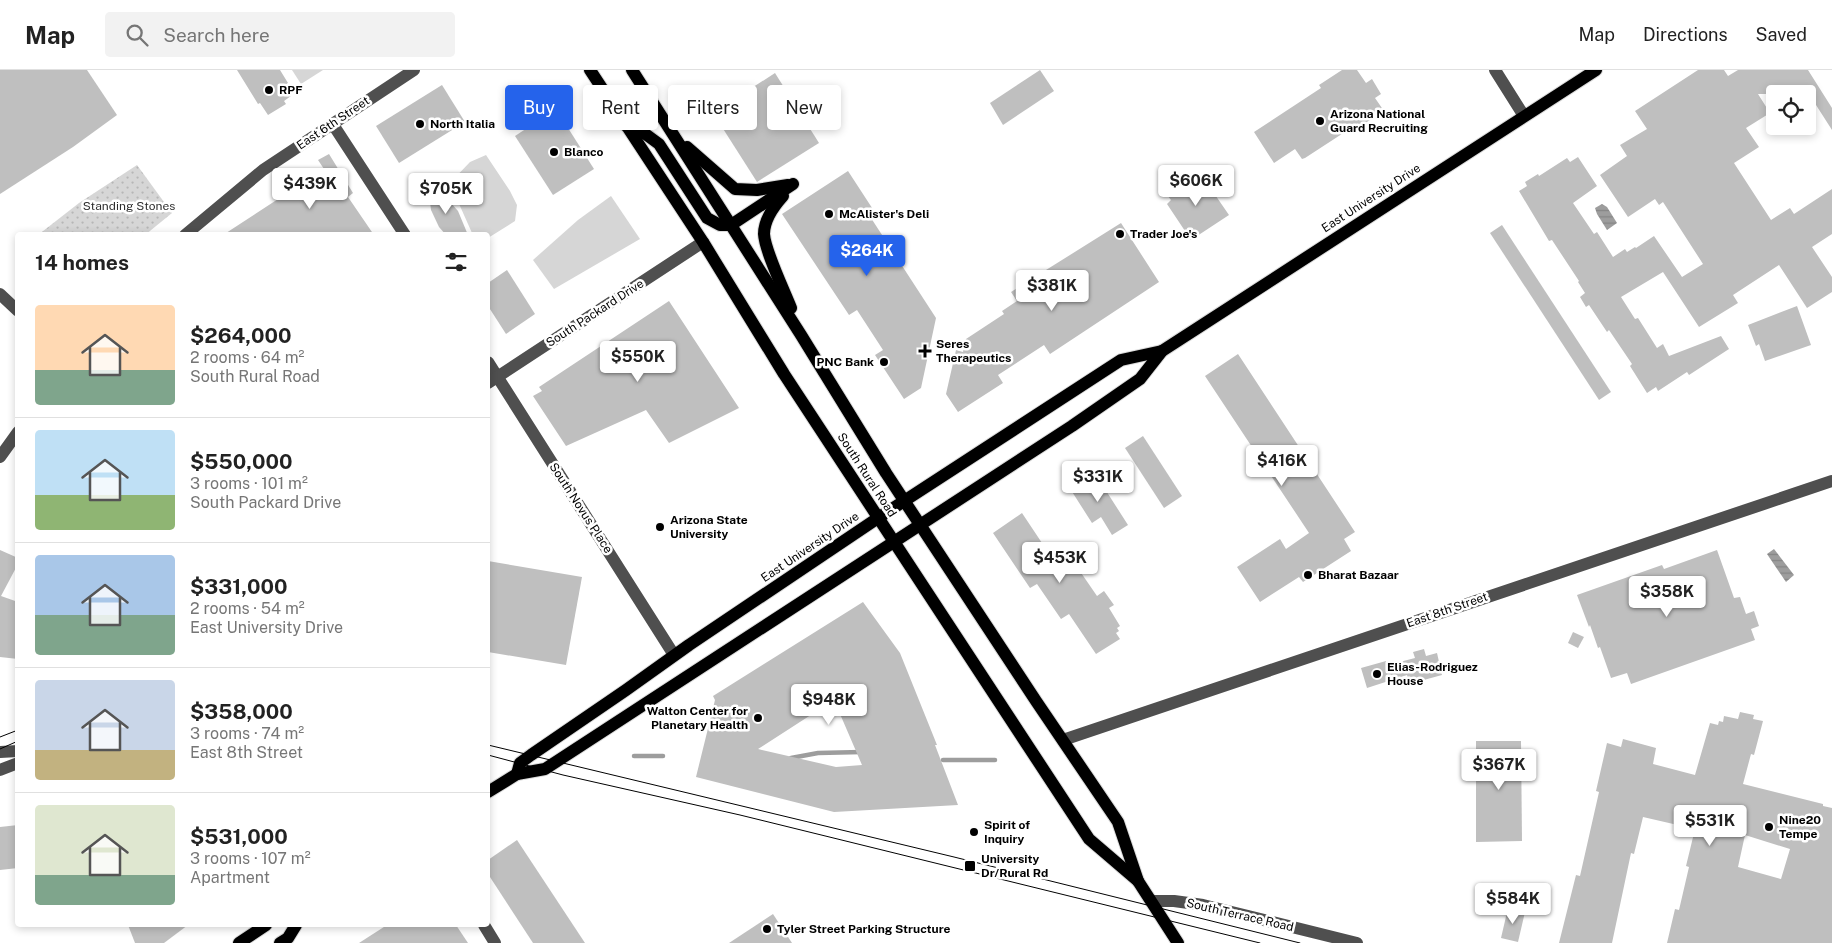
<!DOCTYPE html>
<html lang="en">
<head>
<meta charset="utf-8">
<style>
  body { margin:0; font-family:"Public Sans",sans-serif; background:#f2f2f2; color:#222; height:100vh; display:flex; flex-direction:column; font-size:19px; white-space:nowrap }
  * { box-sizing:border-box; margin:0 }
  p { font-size:16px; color:#767676 }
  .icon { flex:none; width:28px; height:28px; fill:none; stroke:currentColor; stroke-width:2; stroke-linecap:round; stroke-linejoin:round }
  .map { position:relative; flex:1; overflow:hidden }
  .details { position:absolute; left:15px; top:162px; width:475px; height:695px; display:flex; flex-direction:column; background:#fff; border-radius:5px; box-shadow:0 2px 8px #0003 }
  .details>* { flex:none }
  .guide { position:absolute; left:505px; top:15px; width:475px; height:45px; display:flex; gap:10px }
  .fabs { position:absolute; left:1766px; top:15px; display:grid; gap:10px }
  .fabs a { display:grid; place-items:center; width:50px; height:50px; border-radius:5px; background:#fff; box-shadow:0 2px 8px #0003; font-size:25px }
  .price { position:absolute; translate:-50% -42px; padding:0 11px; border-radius:5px; background:#fff; color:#222; font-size:16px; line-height:32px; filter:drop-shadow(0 1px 2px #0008) }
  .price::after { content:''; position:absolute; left:50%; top:30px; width:15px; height:11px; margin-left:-8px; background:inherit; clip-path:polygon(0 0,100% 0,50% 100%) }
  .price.on { background:#2563eb; color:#fff }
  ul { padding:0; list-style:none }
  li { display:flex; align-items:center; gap:15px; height:125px; padding:0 20px }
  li+li { border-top:1px solid #e0e0e0 }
  li span { display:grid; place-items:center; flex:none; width:140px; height:100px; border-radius:5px; color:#555 }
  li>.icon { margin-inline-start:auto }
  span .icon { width:60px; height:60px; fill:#fffc; stroke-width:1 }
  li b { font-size:21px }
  h2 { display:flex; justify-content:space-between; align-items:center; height:60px; padding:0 20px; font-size:21px }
  .tag { padding:0 18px; border-radius:5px; background:#fff; box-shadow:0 2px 8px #0003; font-size:18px; line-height:45px }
  .tag.on { background:#2563eb; color:#fff }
  header { display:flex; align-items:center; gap:30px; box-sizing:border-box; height:70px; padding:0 25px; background:#fff; border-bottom:1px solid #e0e0e0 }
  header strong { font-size:24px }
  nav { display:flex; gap:28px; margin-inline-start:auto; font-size:18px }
  .search { width:350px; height:45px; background:#f2f2f2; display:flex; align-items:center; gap:12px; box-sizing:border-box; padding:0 18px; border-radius:5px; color:#767676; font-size:19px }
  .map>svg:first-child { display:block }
  .green { fill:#d6d6d6 }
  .park { fill:url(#park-dots) }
  .water { fill:url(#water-rules) }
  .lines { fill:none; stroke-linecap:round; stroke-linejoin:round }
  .stream { stroke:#9d9d9d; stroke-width:4.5 }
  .building { fill:#bfbfbf; fill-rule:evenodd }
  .major-casing { stroke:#dbdbdb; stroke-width:14 }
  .minor { stroke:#4f4f4f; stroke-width:12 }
  .major { stroke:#000; stroke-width:12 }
  .tram { stroke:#000; stroke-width:1 }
  .poi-dot { fill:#000; stroke:#fff; stroke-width:2 }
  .labels { text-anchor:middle; stroke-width:5; stroke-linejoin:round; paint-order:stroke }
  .poi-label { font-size:12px; font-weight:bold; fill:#000; stroke:#fff; text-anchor:start }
  .street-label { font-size:12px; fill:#000; stroke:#fff }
  .park-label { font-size:12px; fill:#2d2d2d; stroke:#fff }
</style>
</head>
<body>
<header>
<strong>Map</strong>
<div class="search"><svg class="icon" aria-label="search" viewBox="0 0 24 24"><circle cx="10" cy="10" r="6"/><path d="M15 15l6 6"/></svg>Search here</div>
<nav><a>Map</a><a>Directions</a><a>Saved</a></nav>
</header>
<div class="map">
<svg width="1832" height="873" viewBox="0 0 1832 873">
  <defs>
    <pattern id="park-dots" width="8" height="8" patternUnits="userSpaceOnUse" patternTransform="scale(1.25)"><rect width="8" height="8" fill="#d6d6d6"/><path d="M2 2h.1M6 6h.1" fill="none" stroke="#b6b6b6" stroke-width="1.8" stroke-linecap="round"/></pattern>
    <pattern id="water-rules" width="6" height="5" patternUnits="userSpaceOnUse" patternTransform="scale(1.25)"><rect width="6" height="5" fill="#9d9d9d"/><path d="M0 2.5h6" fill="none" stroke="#858585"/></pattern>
  </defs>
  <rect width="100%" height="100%" fill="#fff"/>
  <g class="green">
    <path d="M292 0H323L301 14Z"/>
    <path d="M486 85 510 121 517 135 515 151 488 168V165H474L472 163 460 136 448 115 470 92Z"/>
    <path d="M611 126 640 169 554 219 533 190 578 150Z"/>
  </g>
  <path class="park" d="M137 95 172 143 145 165H38L79 133Z"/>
  <g class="water">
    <path d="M1602 134 1607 137 1617 153 1607 160 1597 144 1595 138Z"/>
    <path d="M1774 479 1794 505 1786 512 1767 484Z"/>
  </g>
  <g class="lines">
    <g class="stream">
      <path d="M634 686H663"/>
      <path d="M791 688 818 683 862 682"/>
      <path d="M943 690H995"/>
    </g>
  </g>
  <g class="building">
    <path d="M0 0H87L117 45 73 77 0 124Z"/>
    <path d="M237 0H280L288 13 285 15 291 26 284 31 286 34 268 45 260 33 258 34Z"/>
    <path d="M1040 0 1054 21 1003 55 990 33Z"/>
    <path d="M1342 0H1357L1366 13 1372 9 1381 24 1375 28 1384 41 1350 63 1348 60 1305 88 1302 89 1295 79 1274 93 1254 62 1321 18 1319 15Z"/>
    <path d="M1698 0H1724L1728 6 1738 0H1808L1832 38V60L1809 24H1758L1770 43 1746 58 1759 77 1734 93 1771 150 1790 138 1794 144 1832 119V164L1812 177 1832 207V222L1807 238 1779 195 1733 225 1738 233 1699 257 1663 202 1621 227 1635 249 1638 248 1657 278 1663 274 1669 286 1721 266 1729 279 1689 305 1687 302 1658 321 1656 317 1647 323 1630 296 1632 294 1609 260 1607 262 1589 235 1586 237 1580 227 1585 223 1578 212 1579 211 1552 170 1549 171 1519 121 1527 116 1525 112 1538 104 1539 106 1567 88 1570 92 1578 87 1597 116 1573 133 1594 164 1597 162 1613 187 1625 179 1627 182 1635 177 1636 178 1654 166 1682 207 1703 194 1663 132 1659 135 1655 129 1628 147 1600 105 1627 86 1620 75 1647 59 1635 41Z"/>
    <path d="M775 3 819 73 757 112 713 43Z"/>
    <path d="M442 15 465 52 399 93 376 56Z"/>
    <path d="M556 39 594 99 553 125 515 66Z"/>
    <path d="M329 84 353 123 348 127 374 165H223L324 99 318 90Z"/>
    <path d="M848 101 876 144 871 148 936 248 921 318 904 329 875 285 883 280 857 240 849 245 782 144Z"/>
    <path d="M1200 103 1229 145 1191 170 1167 134 1171 130 1167 125Z"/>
    <path d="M428 116 450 132 458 141 468 165H446L439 157 431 140Z"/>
    <path d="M1121 153 1159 212 1050 284 1044 275 998 305 1003 313 958 342 946 324 956 280 963 282 966 269 1004 244 1002 241 1017 231 1011 222Z"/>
    <path d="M1502 155 1611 322 1599 330 1490 163Z"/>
    <path d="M507 200 535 244 506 264 488 236V213Z"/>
    <path d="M669 231 739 338 669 373 646 340 566 376 533 326 542 321 539 317Z"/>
    <path d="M1797 236 1811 275 1765 291 1759 274 1756 276 1748 255Z"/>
    <path d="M1238 284 1355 462 1344 469 1351 481 1303 512 1299 507 1260 532 1237 497 1280 469 1286 479 1309 463 1205 306Z"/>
    <path d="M1143 366 1182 426 1164 438 1125 378Z"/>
    <path d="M1094 402 1128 455 1112 465 1101 447 1092 453 1069 417Z"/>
    <path d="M1022 443 1062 503 1075 494 1097 526 1104 521 1114 535 1109 538 1120 556 1117 558 1119 561 1116 563 1120 569 1096 584 1069 544 1061 549 1037 514 1030 518 993 463Z"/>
    <path d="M0 480 18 488V494L1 526 18 532V589L0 587Z"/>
    <path d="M1717 480 1734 528 1740 527 1746 544 1754 541 1759 556 1751 559 1755 570 1631 614 1627 603 1611 608 1600 577 1598 578 1590 555 1589 557 1577 525 1662 495 1664 499Z"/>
    <path d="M488 491 582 507 566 595 488 582Z"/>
    <path d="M863 532 900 583 937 675H935L958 735 834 742 696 707 715 630 713 626ZM834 630 862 695 836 697 758 679Z"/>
    <path d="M1573 562 1584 567 1578 578 1568 573Z"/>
    <path d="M1424 579 1426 586 1437 583 1442 605 1409 614 1407 605 1367 618 1361 598 1386 591 1388 595 1415 588 1413 582Z"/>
    <path d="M1740 642 1754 645 1753 649 1763 651 1754 685 1751 684 1743 714 1823 734V736L1832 738V873H1667L1675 839 1679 840 1689 797 1686 796 1695 759 1643 747 1634 784 1631 783 1612 873H1559L1576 805 1580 806 1599 722 1596 721 1607 673 1621 677 1623 669 1656 678 1653 694 1695 705 1710 653 1718 655 1719 651 1723 652 1724 646 1738 649ZM1745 765 1790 779 1781 809 1738 797Z"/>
    <path d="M1476 671H1521L1522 771 1476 772Z"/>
    <path d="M18 755V798L0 800V757Z"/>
    <path d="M517 770 585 873H533L488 804V790Z"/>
    <path d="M1508 838 1525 842 1518 872 1501 868Z"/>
    <path d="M773 844 792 873H729Z"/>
    <path d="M128 855H188L164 873H135Z"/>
    <path d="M387 855H456L468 873H359Z"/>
  </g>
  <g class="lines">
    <defs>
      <g id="major">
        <path d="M590 0 703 172 784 304 1089 769 1138 811 1178 873"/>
        <path d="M632 0 801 265 886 403 1036 631 1118 752 1138 811"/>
        <path d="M625 55 644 63 659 74 707 148 720 155H731L793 114"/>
        <path d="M687 77 735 119 757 120 788 115"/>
        <path d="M783 126C774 136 764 149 764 164 765 181 784 220 791 238"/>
        <path d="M517 704 520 693 531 685 626 620 689 575 878 448 1121 290 1162 281"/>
        <path d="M488 722 517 704 545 699 1072 356 1140 309 1162 281 1596 0"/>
        <path d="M239 873 266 855"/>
        <path d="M280 873 288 868 296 855"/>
      </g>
    </defs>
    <use href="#major" class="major-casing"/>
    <g class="minor">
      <path d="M1495 0 1524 46"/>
      <path d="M332 53 405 165"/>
      <path d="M185 165 263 100 414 0"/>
      <path d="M0 224 18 241"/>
      <path d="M488 292 674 585"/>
      <path d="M488 313 703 172"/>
      <path d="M0 387 18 362"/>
      <path d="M1063 670 1832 411"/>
      <path d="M0 682 18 681"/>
      <path d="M0 700 18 693"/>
      <path d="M1152 831H1174L1203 835 1357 873"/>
      <path d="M484 855 495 873"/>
    </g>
    <use href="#major" class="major"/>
    <g class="tram">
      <path d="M0 667 18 660"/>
      <path d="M488 675 954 787 1300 873"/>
      <path d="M0 679 18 671"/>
      <path d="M488 685 563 705 740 745 1260 873"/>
    </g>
  </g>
  <g class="poi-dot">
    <circle cx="269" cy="20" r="5"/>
    <circle cx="1320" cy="51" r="5"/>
    <circle cx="420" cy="54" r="5"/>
    <circle cx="554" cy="82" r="5"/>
    <circle cx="829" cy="144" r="5"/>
    <circle cx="1120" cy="164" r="5"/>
    <path d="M922.5 273.5h5v5h5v5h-5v5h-5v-5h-5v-5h5z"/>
    <circle cx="884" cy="292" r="5"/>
    <circle cx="660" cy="457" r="5"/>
    <circle cx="1308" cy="505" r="5"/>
    <circle cx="1377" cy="604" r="5"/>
    <circle cx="758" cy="648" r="5"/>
    <circle cx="1769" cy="757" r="5"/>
    <circle cx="974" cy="762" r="5"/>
    <rect x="964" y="790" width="12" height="12" rx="2.5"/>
    <circle cx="767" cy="859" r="5"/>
  </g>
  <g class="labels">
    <g class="poi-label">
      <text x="279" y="24">RPF</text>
      <text x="1330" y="48">Arizona National<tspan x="1330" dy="14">Guard Recruiting</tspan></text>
      <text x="430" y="58">North Italia</text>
      <text x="564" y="86">Blanco</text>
      <text x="839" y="148">McAlister's Deli</text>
      <text x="1130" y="168">Trader Joe's</text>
      <text x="936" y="278">Seres<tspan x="936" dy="14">Therapeutics</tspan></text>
      <text x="874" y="296" text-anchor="end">PNC Bank</text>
      <text x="670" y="454">Arizona State<tspan x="670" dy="14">University</tspan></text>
      <text x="1318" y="509">Bharat Bazaar</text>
      <text x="1387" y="601">Elias-Rodriguez<tspan x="1387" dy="14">House</tspan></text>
      <text x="748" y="645" text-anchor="end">Walton Center for<tspan x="748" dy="14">Planetary Health</tspan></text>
      <text x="1779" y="754">Nine20<tspan x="1779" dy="14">Tempe</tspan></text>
      <text x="984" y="759">Spirit of<tspan x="984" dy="14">Inquiry</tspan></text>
      <text x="981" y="793">University<tspan x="981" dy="14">Dr/Rural Rd</tspan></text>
      <text x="777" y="863">Tyler Street Parking Structure</text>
    </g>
    <g class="street-label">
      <text transform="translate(333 53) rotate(-34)" y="4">East 6th Street</text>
      <text transform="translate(1371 128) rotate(-33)" y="4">East University Drive</text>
      <text transform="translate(595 243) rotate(-33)" y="4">South Packard Drive</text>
      <text transform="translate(867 405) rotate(57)" y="4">South Rural Road</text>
      <text transform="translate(581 438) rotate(57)" y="4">South Novus Place</text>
      <text transform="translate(810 477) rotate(-34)" y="4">East University Drive</text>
      <text transform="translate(1447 540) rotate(-19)" y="4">East 8th Street</text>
      <text transform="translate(1240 845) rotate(13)" y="4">South Terrace Road</text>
    </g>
    <g class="park-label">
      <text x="129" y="140">Standing Stones</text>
    </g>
  </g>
</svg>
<div class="fabs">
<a><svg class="icon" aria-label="locate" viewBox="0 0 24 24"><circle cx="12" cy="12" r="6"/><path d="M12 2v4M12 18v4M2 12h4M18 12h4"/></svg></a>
</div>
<b class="price" style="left:1196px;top:137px">$606K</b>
<b class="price" style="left:310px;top:140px">$439K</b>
<b class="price" style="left:446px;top:145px">$705K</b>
<b class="price on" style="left:867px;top:207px">$264K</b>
<b class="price" style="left:1052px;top:242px">$381K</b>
<b class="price" style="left:638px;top:313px">$550K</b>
<b class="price" style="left:1282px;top:417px">$416K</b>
<b class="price" style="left:1098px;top:433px">$331K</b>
<b class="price" style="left:1060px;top:514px">$453K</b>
<b class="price" style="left:1667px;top:548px">$358K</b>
<b class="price" style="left:829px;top:656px">$948K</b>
<b class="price" style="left:1499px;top:721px">$367K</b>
<b class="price" style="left:1710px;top:777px">$531K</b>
<b class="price" style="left:1513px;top:855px">$584K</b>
<div class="guide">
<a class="tag on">Buy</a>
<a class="tag">Rent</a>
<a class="tag">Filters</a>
<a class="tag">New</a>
</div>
<section class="details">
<h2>14 homes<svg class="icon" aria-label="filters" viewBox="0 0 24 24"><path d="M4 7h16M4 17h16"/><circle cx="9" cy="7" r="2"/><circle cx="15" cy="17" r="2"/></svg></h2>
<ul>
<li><span style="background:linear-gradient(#ffd9b3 65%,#7fa58c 0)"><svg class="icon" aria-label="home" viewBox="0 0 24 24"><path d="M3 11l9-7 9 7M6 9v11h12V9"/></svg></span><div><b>$264,000</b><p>2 rooms · 64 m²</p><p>South Rural Road</p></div></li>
<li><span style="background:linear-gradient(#bfe0f5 65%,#8fb573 0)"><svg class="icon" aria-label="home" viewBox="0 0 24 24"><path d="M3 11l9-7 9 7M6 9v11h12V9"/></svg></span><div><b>$550,000</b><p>3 rooms · 101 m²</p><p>South Packard Drive</p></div></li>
<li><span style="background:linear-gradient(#a9c7e8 60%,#7fa58c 0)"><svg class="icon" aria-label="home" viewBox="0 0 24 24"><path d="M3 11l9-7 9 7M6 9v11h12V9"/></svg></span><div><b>$331,000</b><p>2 rooms · 54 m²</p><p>East University Drive</p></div></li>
<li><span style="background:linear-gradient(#c9d6e8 70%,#c2b280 0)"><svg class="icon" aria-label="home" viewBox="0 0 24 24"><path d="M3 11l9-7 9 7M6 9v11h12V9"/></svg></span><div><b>$358,000</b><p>3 rooms · 74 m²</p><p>East 8th Street</p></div></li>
<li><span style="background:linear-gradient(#dfe7d0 70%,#7fa58c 0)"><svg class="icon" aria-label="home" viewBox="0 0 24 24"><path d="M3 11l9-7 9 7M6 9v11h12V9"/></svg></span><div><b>$531,000</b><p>3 rooms · 107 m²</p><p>Apartment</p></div></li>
</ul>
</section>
</div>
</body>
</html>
